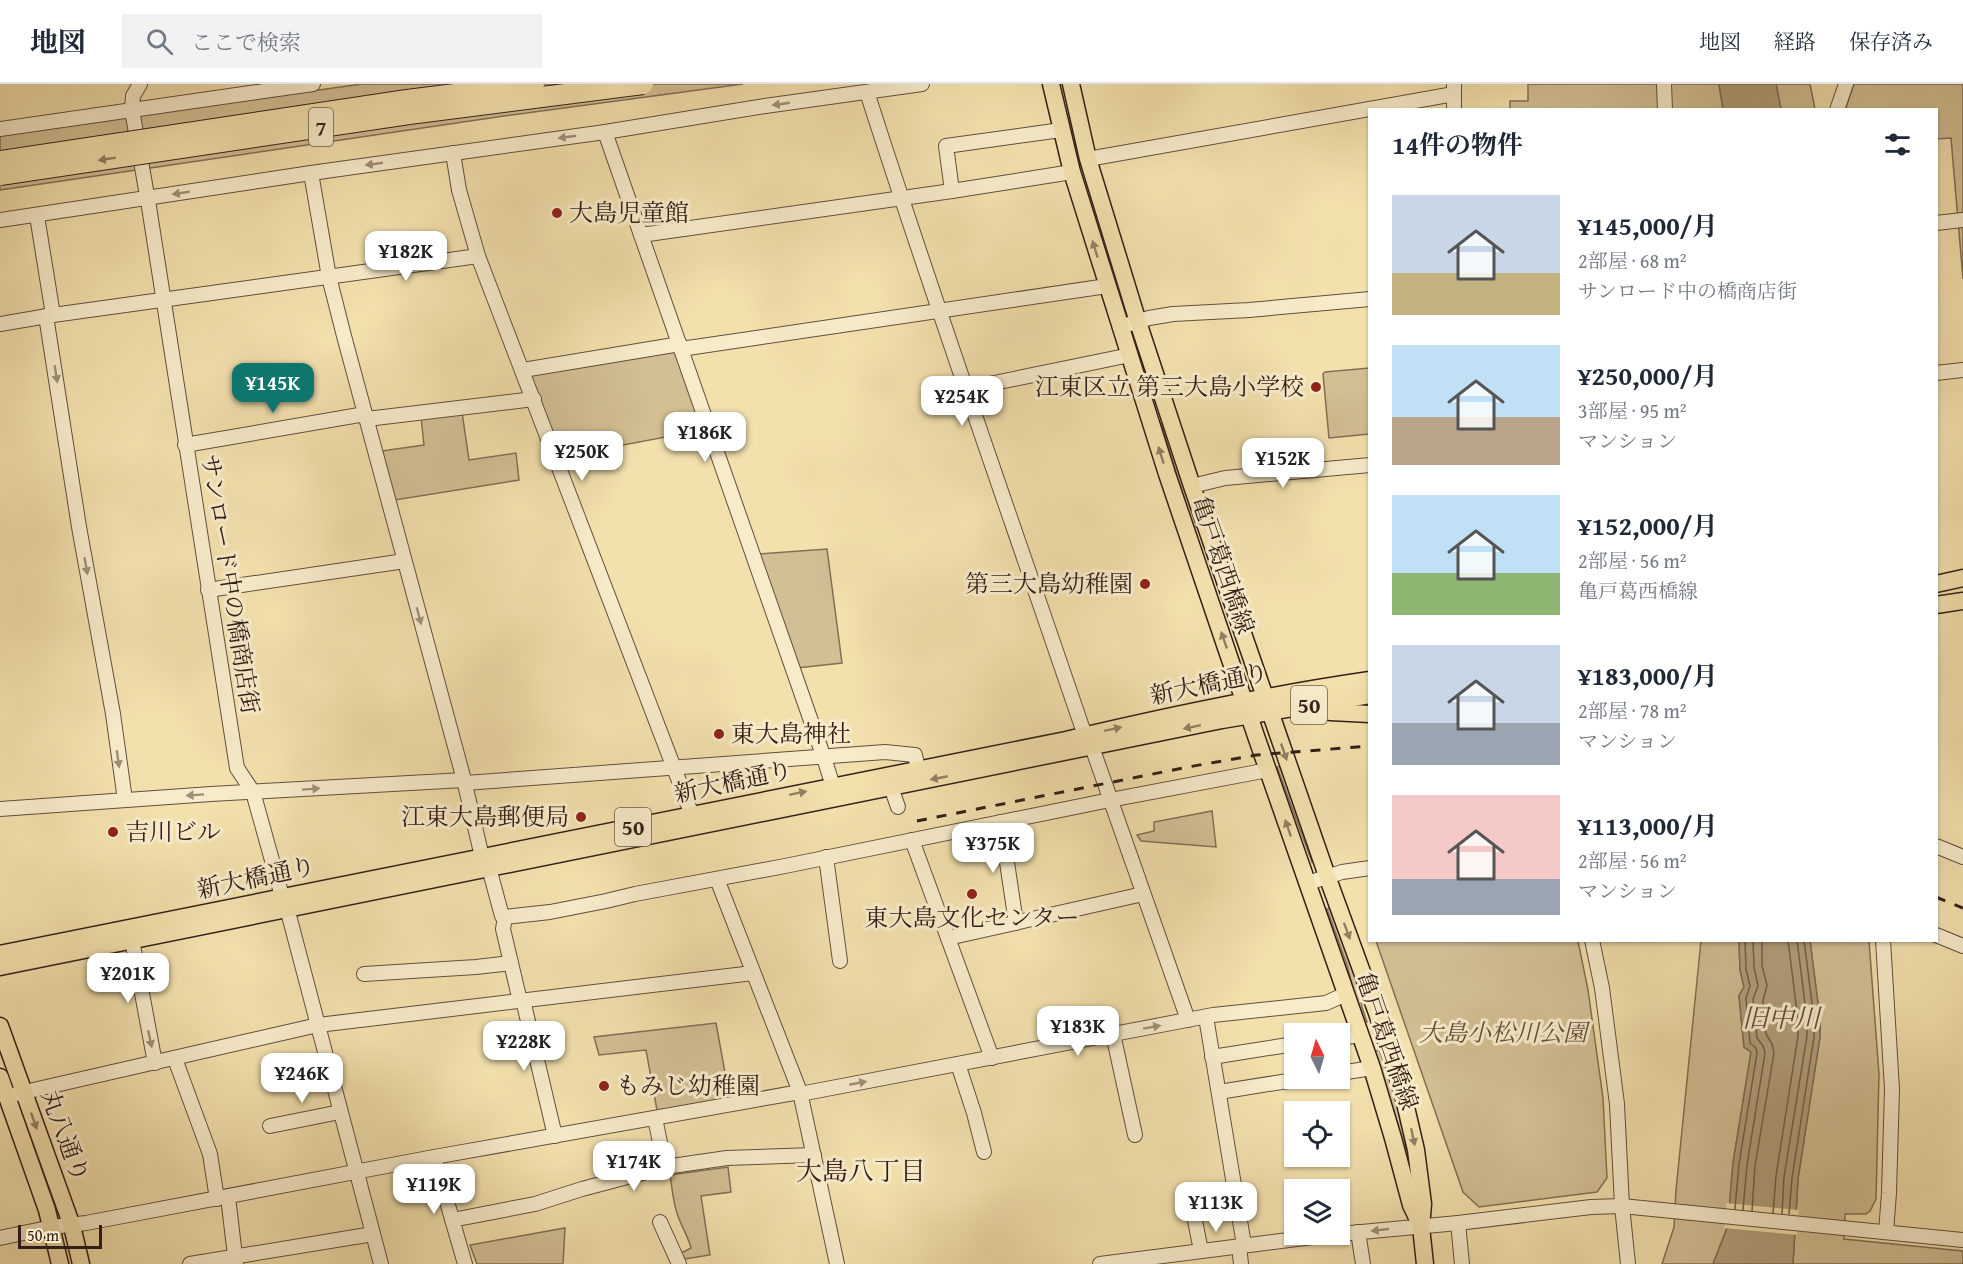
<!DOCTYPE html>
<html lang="ja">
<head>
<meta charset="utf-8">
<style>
  body { margin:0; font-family:"Gentium Book Plus","Noto Serif JP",serif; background:#f2f2f3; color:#1f2937; height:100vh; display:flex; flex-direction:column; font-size:22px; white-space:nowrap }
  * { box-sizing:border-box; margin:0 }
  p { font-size:20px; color:#747a83 }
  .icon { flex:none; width:33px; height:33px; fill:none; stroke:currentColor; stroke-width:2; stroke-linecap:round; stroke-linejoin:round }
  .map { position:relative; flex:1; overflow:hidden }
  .details { position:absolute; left:1368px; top:24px; width:570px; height:834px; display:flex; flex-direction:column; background:#fff; border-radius:0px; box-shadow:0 2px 4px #0004 }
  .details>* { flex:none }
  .needle { width:39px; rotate:355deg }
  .buttons { position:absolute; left:1284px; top:939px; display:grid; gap:12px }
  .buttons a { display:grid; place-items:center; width:66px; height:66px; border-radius:0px; background:#fff; box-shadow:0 2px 4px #0004; font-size:30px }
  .scale { position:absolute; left:18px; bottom:15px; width:84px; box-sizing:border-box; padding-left:6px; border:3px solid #331f18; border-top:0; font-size:16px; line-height:21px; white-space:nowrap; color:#331f18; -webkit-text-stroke:4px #f7ebca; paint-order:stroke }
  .price { position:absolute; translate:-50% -51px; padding:0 14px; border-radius:12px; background:#fff; color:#222; font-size:20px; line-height:39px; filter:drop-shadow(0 2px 3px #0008) }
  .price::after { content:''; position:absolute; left:50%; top:36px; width:18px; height:14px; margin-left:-9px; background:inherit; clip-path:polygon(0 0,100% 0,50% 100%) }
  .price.selected { background:#0f766e; color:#fff }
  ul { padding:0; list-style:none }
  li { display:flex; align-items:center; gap:18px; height:150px; padding:0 24px }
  li span { display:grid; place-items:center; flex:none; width:168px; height:120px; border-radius:0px; color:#555 }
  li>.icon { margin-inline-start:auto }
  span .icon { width:72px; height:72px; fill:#fffc; stroke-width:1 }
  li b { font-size:26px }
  h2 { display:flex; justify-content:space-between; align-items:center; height:72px; padding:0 24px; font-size:26px }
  header { display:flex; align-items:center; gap:36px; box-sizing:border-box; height:84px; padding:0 30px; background:#fff; border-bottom:2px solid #e0e1e3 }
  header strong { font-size:28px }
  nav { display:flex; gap:33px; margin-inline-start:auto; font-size:21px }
  .search { width:420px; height:54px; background:#f2f2f3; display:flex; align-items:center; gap:15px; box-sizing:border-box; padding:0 21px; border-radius:0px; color:#747a83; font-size:22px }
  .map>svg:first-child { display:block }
  .green { fill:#d2bf94; stroke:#826f56; stroke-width:1.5 }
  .water { fill:#b19e7a; stroke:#7f6b53; stroke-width:1.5 }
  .pier { fill:#f2e0ad }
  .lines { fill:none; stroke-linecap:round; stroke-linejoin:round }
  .shore { stroke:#725e49; stroke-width:1.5 }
  .minor-casing { stroke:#634f3d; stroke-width:16 }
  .major-casing { stroke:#331f18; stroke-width:19 }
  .minor { stroke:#f7ebca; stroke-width:14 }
  .major { stroke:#f2e0ad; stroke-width:16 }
  .rail { stroke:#331f18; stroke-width:3; stroke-dasharray:10 10; stroke-linecap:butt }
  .highway-bridge-casing { stroke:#331f18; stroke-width:22; stroke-linecap:butt }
  .highway-bridge { stroke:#f2e0ad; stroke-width:20 }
  .oneway { fill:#9f8f7a }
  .oneway2 { fill:#928062 }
  .poi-dot { fill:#8f2418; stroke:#f7ebca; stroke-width:2 }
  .labels { text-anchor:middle; stroke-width:6; stroke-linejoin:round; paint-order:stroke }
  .shield { fill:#f7ebca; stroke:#6e5c4d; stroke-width:1.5 }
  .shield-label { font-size:22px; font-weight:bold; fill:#331f18 }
  .poi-label { font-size:24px; fill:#331f18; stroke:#f7ebca; text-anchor:start }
  .street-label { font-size:24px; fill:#331f18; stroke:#f7ebca }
  .park-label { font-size:24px; font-style:italic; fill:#634f3d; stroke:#f7ebca }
  .water-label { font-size:26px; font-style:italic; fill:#5f4b3a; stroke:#f7ebca }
  .neighbourhood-label { font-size:26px; fill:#331f18; stroke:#f7ebca }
</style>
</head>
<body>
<header>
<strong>地図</strong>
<div class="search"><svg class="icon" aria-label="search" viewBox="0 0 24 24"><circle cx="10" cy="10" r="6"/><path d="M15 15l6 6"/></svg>ここで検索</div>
<nav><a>地図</a><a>経路</a><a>保存済み</a></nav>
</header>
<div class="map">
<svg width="1963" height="1180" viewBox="0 0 1963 1180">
  <rect width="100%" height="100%" fill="#f2e0ad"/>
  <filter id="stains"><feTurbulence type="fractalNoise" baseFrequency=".00333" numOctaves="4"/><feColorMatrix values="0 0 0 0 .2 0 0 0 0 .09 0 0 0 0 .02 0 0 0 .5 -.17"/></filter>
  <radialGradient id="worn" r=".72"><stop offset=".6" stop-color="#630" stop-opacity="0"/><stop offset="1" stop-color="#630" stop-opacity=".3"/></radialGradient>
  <g class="green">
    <path d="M362 0H743L504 32 0 106V50Z"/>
    <path d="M1528 0H1719L1723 25 1510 26V17H1528Z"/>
    <path d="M1776 0H1810L1815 25H1781Z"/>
    <path d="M1854 0H1963V195L1951 54 1937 55 1936 26H1845Z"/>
    <path d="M680 267 708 345 560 373 528 292 530 288Z"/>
    <path d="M1369 284V350L1329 354 1323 290 1325 288Z"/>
    <path d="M462 328 469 376 516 369 519 396 395 416 381 367 424 361 421 333Z"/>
    <path d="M1164 338 1191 417 1197 442 1193 444 1161 339Z"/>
    <path d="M827 465 842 579 797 584 758 470Z"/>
    <path d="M1282 682 1315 776 1312 778 1277 683Z"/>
    <path d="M1212 727 1216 763 1141 757 1137 751 1154 747V738Z"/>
    <path d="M1333 823 1355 887 1362 923 1367 938 1362 939 1347 881 1327 825Z"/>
    <path d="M1376 857H1578L1588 906 1603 1014 1607 1094 1597 1108 1479 1123 1463 1108Z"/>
    <path d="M1701 857H1739L1740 886 1744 903 1739 912 1744 963 1751 968 1733 1079 1729 1139 1713 1180H1662L1674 1143 1676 1106Z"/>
    <path d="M1810 857H1869L1879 990 1876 1115 1870 1127 1866 1130H1845L1844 1155 1963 1167V1180H1793L1798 1095 1820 953V935Z"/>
    <path d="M716 939 730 1016 657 1026 646 966 599 971 594 953Z"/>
    <path d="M1383 965 1399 1012 1406 1065H1403L1372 968Z"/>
    <path d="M728 1083 731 1108 701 1112 710 1171 685 1175 681 1169 691 1164C688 1152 681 1142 677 1129 673 1117 672 1104 670 1091Z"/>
    <path d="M565 1144 563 1180H477L470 1161Z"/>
  </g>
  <g class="water">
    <path d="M1719 0H1776L1781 25H1723Z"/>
    <path d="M1739 857H1810L1820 935V953L1798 1095 1793 1180H1713L1729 1139 1730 1113 1733 1079 1751 968 1744 963 1739 912 1744 903 1740 886Z"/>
  </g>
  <path class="pier" d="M1726 1119 1799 1126 1797 1151 1724 1144 1726 1138Z"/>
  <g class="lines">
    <g class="shore">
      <path d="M1735 1125 1739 1080 1757 969 1756 964 1750 959 1746 914 1750 902 1746 885 1745 856"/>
      <path d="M1743 1126 1747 1081 1765 969 1763 962 1757 954 1753 915 1758 902 1754 883 1753 856"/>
      <path d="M1752 1127 1755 1082 1774 969 1772 960 1766 950 1763 917 1767 901 1762 882V856"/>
      <path d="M1773 1129 1776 1092 1798 952V936L1788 856"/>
      <path d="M1782 1130 1784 1093 1807 952V935L1797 856"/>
      <path d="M1789 1130 1792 1094 1814 953V935L1804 856"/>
    </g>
    <defs>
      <g id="minor">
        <path d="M140 0 133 12 132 26 149 123 237 684 253 708 280 805 287 824 381 1180"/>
        <path d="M1454 0V26"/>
        <path d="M1664 0 1665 26"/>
        <path d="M867 8C935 221 1010 431 1082 643L1092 663 1188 936"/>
        <path d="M1837 26 1846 0"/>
        <path d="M0 45 313 0"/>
        <path d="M605 48 824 674 833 702"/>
        <path d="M453 69 459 106 478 172 692 731"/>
        <path d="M1088 75 1454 10"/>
        <path d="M311 89 329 193 344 252 464 696 482 773 489 784 502 832 505 833 550 828 606 817 635 810 785 782 1110 716 1268 686"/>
        <path d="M952 107 946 62 1061 46"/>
        <path d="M37 132 53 231"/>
        <path d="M0 136 311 89 605 48 765 22 922 0"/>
        <path d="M1936 139 1963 136"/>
        <path d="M641 151 952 107 1072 88"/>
        <path d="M46 232 79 443 113 630 125 716"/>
        <path d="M0 240 53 231 478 172"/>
        <path d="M1120 243 1149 234 1173 230 1249 226 1370 215"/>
        <path d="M681 265 1107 202"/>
        <path d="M523 286 680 260"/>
        <path d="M1936 289 1963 286"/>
        <path d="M965 305 1130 271"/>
        <path d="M367 335 534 315"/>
        <path d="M185 361 365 330"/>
        <path d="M1192 402 1225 394 1370 381"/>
        <path d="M208 506 398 478"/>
        <path d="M465 699 885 668 915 671 918 685"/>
        <path d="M891 703 898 723"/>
        <path d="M0 725 211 710 464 696"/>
        <path d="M1001 738 1016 839"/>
        <path d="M912 756 992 974"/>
        <path d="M1936 762 1963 773"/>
        <path d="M826 773 840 877"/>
        <path d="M717 795 800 1008 837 1180"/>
        <path d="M1308 799 1342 788 1370 784"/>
        <path d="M505 833 503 845 520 917"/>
        <path d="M1936 851 1963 862"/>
        <path d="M948 854 1143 810"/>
        <path d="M132 856 155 979"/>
        <path d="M1592 856 1602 904 1617 1020 1622 1122 1628 1180"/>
        <path d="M1883 856 1892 1005 1889 1109 1886 1148"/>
        <path d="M364 890 476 883 511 879"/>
        <path d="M523 916 555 1052"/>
        <path d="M1206 933 1244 1161"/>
        <path d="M1113 950 1135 1051"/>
        <path d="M1340 954 1360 951"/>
        <path d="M1212 973 1294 960"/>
        <path d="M175 975 210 1070 217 1115"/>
        <path d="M958 980 974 1029 984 1068"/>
        <path d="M1340 989 1372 984"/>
        <path d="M1219 1008 1306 994"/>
        <path d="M16 1010 318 941 753 889"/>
        <path d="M800 1010 1213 931 1326 919 1346 910"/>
        <path d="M655 1034 665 1083"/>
        <path d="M270 1042 340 1028"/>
        <path d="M434 1073 465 1180"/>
        <path d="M1189 1106 1201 1167"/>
        <path d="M228 1113 236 1180"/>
        <path d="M452 1136 535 1120 582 1105 665 1083 727 1074 814 1071"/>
        <path d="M660 1138 679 1180"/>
        <path d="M1458 1139 1462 1180"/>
        <path d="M1358 1148 1363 1180"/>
        <path d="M1340 1150 1458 1139 1591 1123 1622 1122 1963 1156"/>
        <path d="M0 1154 52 1143 86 1139 434 1073 800 1008"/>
        <path d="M1239 1162 1241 1180"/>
        <path d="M190 1180 373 1150"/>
        <path d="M1100 1180 1336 1150"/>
      </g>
      <g id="major">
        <path d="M1051 0 1072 88 1167 390 1257 655 1372 984 1393 1054 1411 1121 1421 1142"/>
        <path d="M1071 0 1088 75 1138 238 1192 402 1327 792 1377 929 1402 1006 1416 1066 1423 1120 1421 1143 1425 1180"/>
        <path d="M1936 500 1963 494"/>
        <path d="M1936 521 1963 517"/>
        <path d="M1314 625 1330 628 1370 630"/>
        <path d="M0 870 1066 656C1167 632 1267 611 1370 596"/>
        <path d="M0 883 1222 636 1370 611"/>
        <path d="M0 942 72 1142 81 1180"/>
        <path d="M0 993 47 1126 60 1180"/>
      </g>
    </defs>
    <use href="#minor" class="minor-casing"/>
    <use href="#major" class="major-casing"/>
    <use href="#minor" class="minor"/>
    <use href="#major" class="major"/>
    <g class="rail">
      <path d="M917 737 1188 683 1256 671 1370 662"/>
      <path d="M1936 813 1963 824"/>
    </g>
    <defs>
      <g id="highway-bridge">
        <path d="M0 77 407 16 534 0"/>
        <path d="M0 91 409 30 643 0"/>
      </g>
    </defs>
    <use href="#highway-bridge" class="highway-bridge-casing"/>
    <use href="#highway-bridge" class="highway-bridge"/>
  </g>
  <defs><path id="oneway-solid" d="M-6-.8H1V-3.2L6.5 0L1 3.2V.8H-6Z" transform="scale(1.5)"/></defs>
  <g class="oneway">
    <use href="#oneway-solid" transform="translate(781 20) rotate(172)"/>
    <use href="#oneway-solid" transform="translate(567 53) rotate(172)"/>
    <use href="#oneway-solid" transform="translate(374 80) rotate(172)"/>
    <use href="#oneway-solid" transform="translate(181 109) rotate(171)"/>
    <use href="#oneway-solid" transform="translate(56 290) rotate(81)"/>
    <use href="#oneway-solid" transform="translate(86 482) rotate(80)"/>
    <use href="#oneway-solid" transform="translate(419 532) rotate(75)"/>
    <use href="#oneway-solid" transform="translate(118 675) rotate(82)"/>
    <use href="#oneway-solid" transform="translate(311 705) rotate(-4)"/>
    <use href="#oneway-solid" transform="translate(195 711) rotate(176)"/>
    <use href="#oneway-solid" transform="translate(1152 943) rotate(-10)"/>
    <use href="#oneway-solid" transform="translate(150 955) rotate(78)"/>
    <use href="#oneway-solid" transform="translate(858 999) rotate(-11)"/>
    <use href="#oneway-solid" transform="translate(1380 1146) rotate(174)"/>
  </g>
  <g class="oneway2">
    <use href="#oneway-solid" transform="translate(107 75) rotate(171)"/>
    <use href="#oneway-solid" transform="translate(1095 165) rotate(-107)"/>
    <use href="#oneway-solid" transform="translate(1161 371) rotate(-107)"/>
    <use href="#oneway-solid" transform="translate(1224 556) rotate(-109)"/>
    <use href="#oneway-solid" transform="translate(1192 643) rotate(168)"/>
    <use href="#oneway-solid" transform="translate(1113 645) rotate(-12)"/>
    <use href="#oneway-solid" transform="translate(1284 668) rotate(71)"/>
    <use href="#oneway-solid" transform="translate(939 694) rotate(169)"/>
    <use href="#oneway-solid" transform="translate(798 709) rotate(-12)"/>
    <use href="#oneway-solid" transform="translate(1288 744) rotate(-109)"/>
    <use href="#oneway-solid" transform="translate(1347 847) rotate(70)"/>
    <use href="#oneway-solid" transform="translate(34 1037) rotate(70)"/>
    <use href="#oneway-solid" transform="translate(1413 1053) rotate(78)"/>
  </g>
  <g class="poi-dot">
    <circle cx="557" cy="129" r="6"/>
    <circle cx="1316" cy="303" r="6"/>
    <circle cx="1145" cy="500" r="6"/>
    <circle cx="719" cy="650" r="6"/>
    <circle cx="581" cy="733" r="6"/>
    <circle cx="113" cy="748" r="6"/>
    <circle cx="972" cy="810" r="6"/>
    <circle cx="604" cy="1002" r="6"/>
  </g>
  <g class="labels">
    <g class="shield">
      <rect x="309" y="24" width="24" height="38" rx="4.5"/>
      <rect x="1291" y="602" width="36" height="38" rx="4.5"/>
      <rect x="615" y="724" width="36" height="38" rx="4.5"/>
    </g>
    <g class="shield-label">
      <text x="321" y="51">7</text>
      <text x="1309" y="629">50</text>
      <text x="633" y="751">50</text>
    </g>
    <g class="poi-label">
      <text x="569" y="137">大島児童館</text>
      <text x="1304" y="311" text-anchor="end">江東区立 第三大島小学校</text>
      <text x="1133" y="508" text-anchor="end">第三大島幼稚園</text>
      <text x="731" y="658">東大島神社</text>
      <text x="569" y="741" text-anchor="end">江東大島郵便局</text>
      <text x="125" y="756">吉川ビル</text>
      <text x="972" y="842" text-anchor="middle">東大島文化センター</text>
      <text x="616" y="1010">もみじ幼稚園</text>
    </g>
    <g class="street-label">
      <text transform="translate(1223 481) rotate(71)" y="8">亀戸葛西橋線</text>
      <text transform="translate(230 500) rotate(81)" y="8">サンロード中の橋商店街</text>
      <text transform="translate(1209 600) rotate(-12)" y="8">新大橋通り</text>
      <text transform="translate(733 698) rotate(-12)" y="8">新大橋通り</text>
      <text transform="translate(256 794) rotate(-12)" y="8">新大橋通り</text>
      <text transform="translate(1387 957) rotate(71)" y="8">亀戸葛西橋線</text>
      <text transform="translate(65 1052) rotate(70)" y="8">丸八通り</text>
    </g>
    <g class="park-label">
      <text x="1503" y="957">大島小松川公園</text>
    </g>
    <g class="water-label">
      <text x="1781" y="943">旧中川</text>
    </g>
    <g class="neighbourhood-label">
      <text x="861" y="1096">大島八丁目</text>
    </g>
  </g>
  <rect width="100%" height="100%" filter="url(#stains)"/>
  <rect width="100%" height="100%" fill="url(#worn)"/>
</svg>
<div class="buttons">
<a><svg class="needle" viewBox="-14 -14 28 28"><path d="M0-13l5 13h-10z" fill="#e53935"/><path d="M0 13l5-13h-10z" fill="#747a83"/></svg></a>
<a><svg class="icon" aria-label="locate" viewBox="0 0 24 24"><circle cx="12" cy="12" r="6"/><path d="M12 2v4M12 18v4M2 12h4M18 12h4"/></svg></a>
<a><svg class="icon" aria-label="layers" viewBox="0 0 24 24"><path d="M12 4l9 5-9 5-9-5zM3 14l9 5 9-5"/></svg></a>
</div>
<div class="scale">50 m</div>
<b class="price" style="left:406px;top:198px">¥182K</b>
<b class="price selected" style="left:273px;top:330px">¥145K</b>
<b class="price" style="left:962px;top:343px">¥254K</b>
<b class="price" style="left:705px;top:379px">¥186K</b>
<b class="price" style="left:582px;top:398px">¥250K</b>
<b class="price" style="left:1283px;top:405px">¥152K</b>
<b class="price" style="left:993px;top:790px">¥375K</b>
<b class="price" style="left:128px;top:920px">¥201K</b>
<b class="price" style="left:1078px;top:973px">¥183K</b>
<b class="price" style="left:524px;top:988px">¥228K</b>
<b class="price" style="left:302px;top:1020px">¥246K</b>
<b class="price" style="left:634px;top:1108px">¥174K</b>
<b class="price" style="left:434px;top:1131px">¥119K</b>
<b class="price" style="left:1216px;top:1149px">¥113K</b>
<section class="details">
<h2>14件の物件<svg class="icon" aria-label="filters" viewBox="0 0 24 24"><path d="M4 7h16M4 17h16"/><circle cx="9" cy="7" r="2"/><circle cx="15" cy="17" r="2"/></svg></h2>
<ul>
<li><span style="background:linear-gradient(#c9d6e8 65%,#c2b280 0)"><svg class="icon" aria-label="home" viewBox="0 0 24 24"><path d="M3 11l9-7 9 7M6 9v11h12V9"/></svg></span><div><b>¥145,000/月</b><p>2部屋 · 68 m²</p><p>サンロード中の橋商店街</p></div></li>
<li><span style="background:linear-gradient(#bfe0f5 60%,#b9a48a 0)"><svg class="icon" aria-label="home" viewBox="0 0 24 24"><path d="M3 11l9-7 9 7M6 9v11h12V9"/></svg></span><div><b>¥250,000/月</b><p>3部屋 · 95 m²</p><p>マンション</p></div></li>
<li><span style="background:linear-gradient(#bfe0f5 65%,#8fb573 0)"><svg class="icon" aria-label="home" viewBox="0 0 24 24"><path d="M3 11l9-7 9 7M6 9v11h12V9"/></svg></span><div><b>¥152,000/月</b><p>2部屋 · 56 m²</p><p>亀戸葛西橋線</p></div></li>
<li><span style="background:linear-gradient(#c9d6e8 65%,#9aa5b1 0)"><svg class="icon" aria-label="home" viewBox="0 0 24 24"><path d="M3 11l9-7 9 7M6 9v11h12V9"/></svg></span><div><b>¥183,000/月</b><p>2部屋 · 78 m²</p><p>マンション</p></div></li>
<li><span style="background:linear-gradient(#f6c9c9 70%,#9aa5b1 0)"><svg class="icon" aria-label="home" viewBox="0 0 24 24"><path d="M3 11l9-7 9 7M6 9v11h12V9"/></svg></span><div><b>¥113,000/月</b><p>2部屋 · 56 m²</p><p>マンション</p></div></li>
</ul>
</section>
</div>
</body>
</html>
